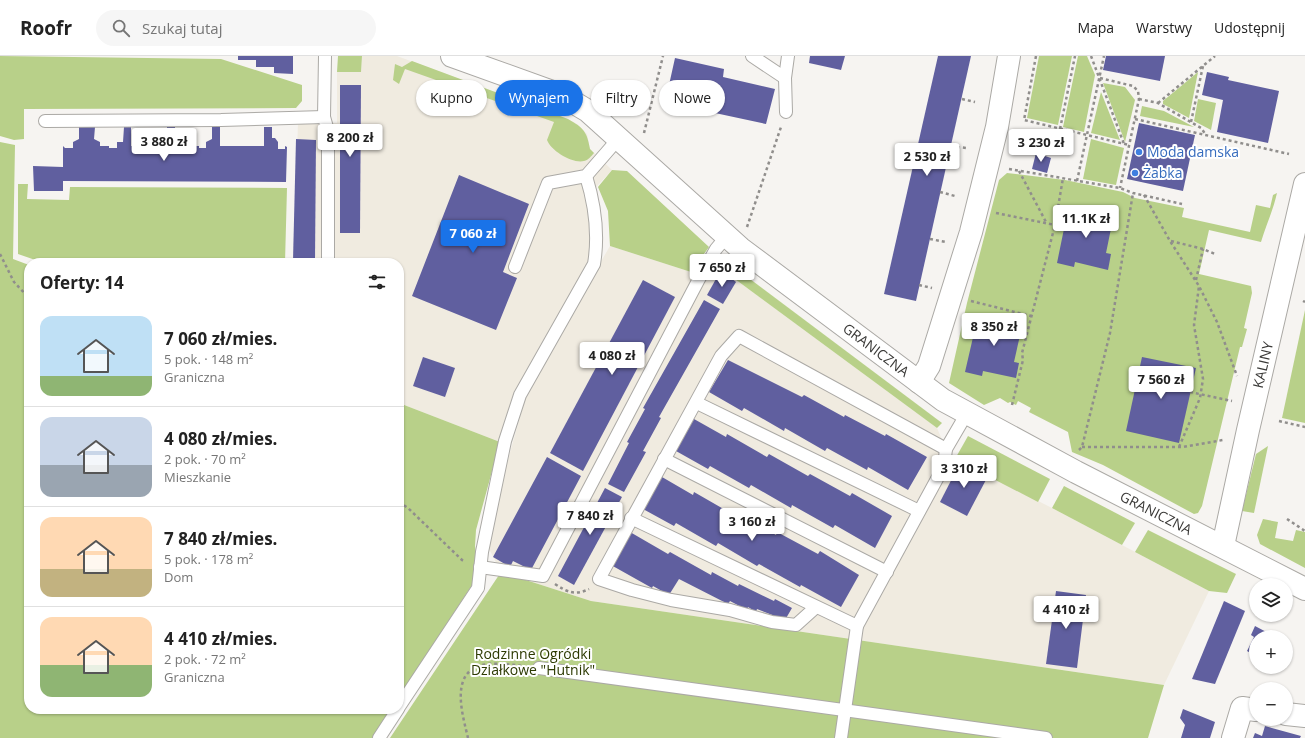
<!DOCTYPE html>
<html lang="pl">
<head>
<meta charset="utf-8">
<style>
  body { margin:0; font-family:"Open Sans",sans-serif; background:#f6f6f6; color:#222; height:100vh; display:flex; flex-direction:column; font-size:15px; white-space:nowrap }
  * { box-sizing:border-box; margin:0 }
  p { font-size:13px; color:#767676 }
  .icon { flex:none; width:22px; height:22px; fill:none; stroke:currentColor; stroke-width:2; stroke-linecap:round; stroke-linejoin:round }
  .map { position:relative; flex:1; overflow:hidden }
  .sheet { position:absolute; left:24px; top:202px; width:380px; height:456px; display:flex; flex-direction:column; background:#fff; border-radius:16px; box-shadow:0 1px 3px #0004 }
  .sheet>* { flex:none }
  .top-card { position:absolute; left:416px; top:24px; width:380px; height:36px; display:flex; gap:8px }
  .buttons { position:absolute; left:1249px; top:522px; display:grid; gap:8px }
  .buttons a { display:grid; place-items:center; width:44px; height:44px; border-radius:50%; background:#fff; box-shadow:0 1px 3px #0004; font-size:20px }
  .price { position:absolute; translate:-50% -34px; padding:0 9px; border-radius:4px; background:#fff; color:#222; font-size:13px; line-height:26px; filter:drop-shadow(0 1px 2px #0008) }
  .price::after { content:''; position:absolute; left:50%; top:24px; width:12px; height:9px; margin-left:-6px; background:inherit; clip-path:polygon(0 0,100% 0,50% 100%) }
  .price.on { background:#1a73e8; color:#fff }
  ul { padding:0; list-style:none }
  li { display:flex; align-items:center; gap:12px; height:100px; padding:0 16px }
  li+li { border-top:1px solid #e0e0e0 }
  li span { display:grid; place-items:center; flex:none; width:112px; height:80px; border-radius:12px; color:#555 }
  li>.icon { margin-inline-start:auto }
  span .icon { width:48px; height:48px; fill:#fffc; stroke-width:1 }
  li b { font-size:17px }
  h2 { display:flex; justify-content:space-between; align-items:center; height:48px; padding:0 16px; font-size:17px }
  .pill { padding:0 14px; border-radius:18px; background:#fff; box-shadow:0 1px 3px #0004; font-size:14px; line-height:36px }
  .pill.on { background:#1a73e8; color:#fff }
  header { display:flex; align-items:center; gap:24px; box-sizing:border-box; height:56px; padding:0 20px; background:#fff; border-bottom:1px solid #e0e0e0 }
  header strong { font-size:19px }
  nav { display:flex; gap:22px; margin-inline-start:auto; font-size:14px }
  .search { width:280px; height:36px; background:#f6f6f6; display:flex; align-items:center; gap:10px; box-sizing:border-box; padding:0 14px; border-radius:22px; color:#767676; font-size:15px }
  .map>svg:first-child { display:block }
  .built { fill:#f0ebe0 }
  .green { fill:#b8d089 }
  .building { fill:#605f9f }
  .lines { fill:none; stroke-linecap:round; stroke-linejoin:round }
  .lane-casing { stroke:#aba9a5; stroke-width:14 }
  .street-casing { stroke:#aba9a5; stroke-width:24 }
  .path { stroke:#908e8c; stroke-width:2.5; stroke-dasharray:3 3; stroke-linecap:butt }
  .lane { stroke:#fff; stroke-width:12 }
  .street { stroke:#fff; stroke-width:22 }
  .shop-dot { fill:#3f7fe0; stroke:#fff; stroke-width:1.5 }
  .labels { text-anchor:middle; stroke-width:4; stroke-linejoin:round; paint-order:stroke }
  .shop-label { font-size:14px; fill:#366cbe; stroke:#fff; text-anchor:start }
  .street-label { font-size:14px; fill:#3b3a38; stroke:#fff }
  .park-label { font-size:14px; fill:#2d3a02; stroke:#fff }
</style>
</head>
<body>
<header>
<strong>Roofr</strong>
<div class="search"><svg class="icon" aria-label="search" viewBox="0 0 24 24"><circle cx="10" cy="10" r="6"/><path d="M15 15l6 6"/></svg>Szukaj tutaj</div>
<nav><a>Mapa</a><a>Warstwy</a><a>Udostępnij</a></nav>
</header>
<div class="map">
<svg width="1305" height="682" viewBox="0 0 1305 682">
  <rect width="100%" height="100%" fill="#f6f4f1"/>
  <g class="built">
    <path d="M362 0H397L568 63 577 68 587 78 590 93 612 114 587 141 591 181 589 205 521 327 500 386 399 347V207H293L298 67H337V16H361Z"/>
    <path d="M610 190 691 216 699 223 716 209 937 372 946 393 955 403 1052 452 1209 535 1164 629 591 545 501 516 485 485 529 329Z"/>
  </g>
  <g class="green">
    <path d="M0 0 221 3 302 29V45L296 52 24 53V83L14 84 0 80Z"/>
    <path d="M338 0H362L361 16H337Z"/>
    <path d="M1039 0H1072L1058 69 1027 62Z"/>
    <path d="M1078 0H1087L1095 19 1084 76 1063 71Z"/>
    <path d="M412 5 568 63C584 72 587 76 590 93L594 97C591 100 589 104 584 105 573 108 551 95 547 84L554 66 405 13 399 28 393 24 395 8 402 11Z"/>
    <path d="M1198 16 1189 62 1163 48V45Z"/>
    <path d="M1103 27 1125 31 1135 44 1125 86Z"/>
    <path d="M1101 36 1120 84 1091 77Z"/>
    <path d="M1198 43 1216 47 1211 74 1194 65Z"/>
    <path d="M1142 50 1164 55 1194 71 1140 60Z"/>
    <path d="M1091 83 1124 92 1116 129 1083 123Z"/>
    <path d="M0 86 15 89 13 203 29 209V653H391L372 682H0Z"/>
    <path d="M612 114 627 115 709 191 691 216 610 190 608 155 598 131Z"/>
    <path d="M1007 117 1065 124 1123 136 1135 142 1184 152 1182 161 1250 176 1256 149 1270 152 1273 139 1277 137C1273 155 1266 169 1261 186L1209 174 1199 218 1251 230 1252 237 1244 272 1247 273 1242 291H1240L1202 450 1198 457 1194 458 1103 409 1072 396 1068 376 1029 356 1031 352 1018 345 1016 349 1010 346 1008 347 1000 342 984 349 949 327 967 247 999 124Z"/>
    <path d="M18 128H28L27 143 69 144 70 131 287 132 285 207H44L18 198Z"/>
    <path d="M720 204 726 205 942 367 937 372 716 209Z"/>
    <path d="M1305 254V367L1282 362Z"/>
    <path d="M399 347 500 386 476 474 475 490 477 505 474 526 399 641Z"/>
    <path d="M968 380 1050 423 1038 446 955 403Z"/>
    <path d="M1268 390 1254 457 1242 455 1256 398Z"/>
    <path d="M1064 430 1135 467 1122 489 1052 452Z"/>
    <path d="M1263 463 1278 466 1275 482 1293 485 1296 474 1305 476V512L1260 488 1257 479Z"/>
    <path d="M1148 474 1236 518 1227 537 1209 535 1135 496Z"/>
    <path d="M501 516 591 545 1164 629 1148 682H390Z"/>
  </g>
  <g class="building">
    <path d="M238 0H293V18L274 17V11H256V4H238Z"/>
    <path d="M810 0H845L841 14 809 7Z"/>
    <path d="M938 0H971L916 245 884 238Z"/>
    <path d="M1106 0H1165L1160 25 1103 14Z"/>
    <path d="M675 2 724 13 723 21 775 33 766 68 715 57 716 50 667 38Z"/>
    <path d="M1207 16 1229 21 1228 24 1279 35 1268 87 1217 76 1223 44 1202 39Z"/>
    <path d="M340 29H361L360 177H340Z"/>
    <path d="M1139 67 1195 79 1183 135 1127 123Z"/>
    <path d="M79 71H95L94 83 100 86V90H109V92H117V86H123L124 71H131V90H154V92H161V87L165 82 167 83V71H175V90H199V92H206V86L212 83V71H220V90H264V71H272V82H275L278 86V93H285V90L287 91 286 126 63 125V135H34L33 110 63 111V90L65 92H73V86L79 83Z"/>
    <path d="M296 83 316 84 315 205H293Z"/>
    <path d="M1036 97 1051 102 1047 117 1032 113Z"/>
    <path d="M459 119 529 148 503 216 517 222 496 274 412 240Z"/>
    <path d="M1064 152 1098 159 1099 154 1114 158 1106 197 1111 198 1108 214 1075 206 1074 211 1057 207 1065 168 1061 167Z"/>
    <path d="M721 214 736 226 723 248 707 239Z"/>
    <path d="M643 224 675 241 583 415 550 397Z"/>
    <path d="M704 244 720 253 659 361 661 362 643 395 646 396 624 436 608 428 629 387 627 386 645 353 643 352Z"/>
    <path d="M973 260 1006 268 1007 263 1023 266 1014 306 1019 307 1016 322 983 315 982 320 965 316 974 277 969 276Z"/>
    <path d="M423 301 455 312 445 341 413 330Z"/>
    <path d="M1142 301 1196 312 1179 387 1126 375Z"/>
    <path d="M728 304 802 341 804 339 844 361 845 359 885 380 886 378 927 401 908 434 868 411 867 414 827 392 825 395 785 372 784 375 744 352 742 355 709 336Z"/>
    <path d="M694 363 726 381 727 378 767 401 769 398 808 420 810 418 850 440 852 437 892 460 875 492 835 469 833 472 792 449 791 452 751 429 749 432 710 410 708 413 676 395Z"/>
    <path d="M547 401 581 420 531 514 513 505 510 511 493 501Z"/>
    <path d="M961 405 988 420 967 460 940 446Z"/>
    <path d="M662 421 693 439 694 436 734 459 735 456 776 479 777 476 818 498 820 495 859 519 841 551 801 529 800 531 759 508 757 510 718 487 716 490 676 467 674 470 643 453Z"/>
    <path d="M605 432 622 441 574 529 558 520Z"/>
    <path d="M630 476 668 498 670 496 711 519 712 516 738 530 739 528 774 545 775 543 792 552 785 564 757 553 756 556 748 551 747 554 730 545 728 548 679 523 669 539 653 530 652 532 611 509Z"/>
    <path d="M1056 535 1086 539 1077 612 1046 608Z"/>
    <path d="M1224 545 1245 555 1215 628 1192 623Z"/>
    <path d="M1255 570 1276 581H1256V600L1247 595 1254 581 1251 579Z"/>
    <path d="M1183 653 1215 666 1210 682H1181L1185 669 1180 662Z"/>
    <path d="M1265 670 1301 680 1300 682H1253L1255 677 1262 680Z"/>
  </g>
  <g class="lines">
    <defs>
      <g id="lane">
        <path d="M325 0 324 61 328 75V207"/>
        <path d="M752 0 785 22"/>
        <path d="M786 56 785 22 788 0"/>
        <path d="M45 65 221 64 324 61"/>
        <path d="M515 211 548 127 586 120 619 82"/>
        <path d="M697 347 919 455"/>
        <path d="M664 403 887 516"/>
        <path d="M631 462 857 570 944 410 946 393 967 357"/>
        <path d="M480 511 543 520 699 223 716 193 727 180"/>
        <path d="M816 551 796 569 772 566 730 554 671 544 632 534 599 523 721 300 739 280 946 393"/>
        <path d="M539 612 1046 682"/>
        <path d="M399 651 478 532 482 496 505 385 520 339 594 208C599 178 595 149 586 120"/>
        <path d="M379 682 398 653"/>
        <path d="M841 682 857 570"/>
      </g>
      <g id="street">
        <path d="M452 0 561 39 588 55 740 192 943 344 1076 416 1305 533"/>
        <path d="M919 326 929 310 971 176 997 71 1009 0"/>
        <path d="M1223 490 1248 374 1305 128"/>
        <path d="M1286 658 1305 660"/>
        <path d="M1233 682 1242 652 1256 654"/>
      </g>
    </defs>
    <use href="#lane" class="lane-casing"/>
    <use href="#street" class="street-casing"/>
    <g class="path">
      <path d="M1036 0 1024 64 1129 89"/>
      <path d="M1091 0 1124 88"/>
      <path d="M1100 22 1133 30 1138 35 1139 43 1120 132"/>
      <path d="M962 43 975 46"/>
      <path d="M1139 43 1158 47 1201 72 1206 79"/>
      <path d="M1158 47 1215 0"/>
      <path d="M1135 63 1289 98"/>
      <path d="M1191 66 1203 10"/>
      <path d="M1060 73 1075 0"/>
      <path d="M644 77 663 0"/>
      <path d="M951 90 966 92"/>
      <path d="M1009 113 1120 132 1133 137 1182 148"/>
      <path d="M1019 115 1046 166"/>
      <path d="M1077 125 1104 0"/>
      <path d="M940 136 955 140"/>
      <path d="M1144 139 1170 185 1199 230 1217 266 1237 320"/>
      <path d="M996 157 1055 169"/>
      <path d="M747 171 781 71"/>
      <path d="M930 183 946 186"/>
      <path d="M1171 185 1203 193 1215 198"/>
      <path d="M0 198 14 226 29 242"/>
      <path d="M1196 224 1203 193"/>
      <path d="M919 229 932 232"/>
      <path d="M971 245 1031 260"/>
      <path d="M1303 245 1305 246"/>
      <path d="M1190 336 1232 345"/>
      <path d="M1012 349 1023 304 1022 297 1055 169 1063 122"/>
      <path d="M1279 365 1305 371"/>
      <path d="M1082 391H1183L1223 384"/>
      <path d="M1179 391 1200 342 1203 323 1194 269 1199 230"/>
      <path d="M1079 394 1082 391 1110 277 1133 137"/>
      <path d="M399 446 408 452 462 504 466 505"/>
      <path d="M1287 463 1305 475"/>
      <path d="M555 528C567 536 575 540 589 533"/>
      <path d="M468 682C463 660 449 617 482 609 496 606 511 609 525 610"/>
    </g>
    <use href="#lane" class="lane"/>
    <use href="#street" class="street"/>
  </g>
  <g class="shop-dot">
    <circle cx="1139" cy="96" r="4"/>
    <circle cx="1135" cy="117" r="4"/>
  </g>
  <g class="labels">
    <g class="shop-label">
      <text x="1147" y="101">Moda damska</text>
      <text x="1143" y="122">Żabka</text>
    </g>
    <g class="street-label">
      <text transform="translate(876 294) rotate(37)" y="5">GRANICZNA</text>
      <text transform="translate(1263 309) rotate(-77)" y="5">KALINY</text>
      <text transform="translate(1156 457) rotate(27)" y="5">GRANICZNA</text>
    </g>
    <g class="park-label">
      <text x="533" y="603">Rodzinne Ogródki<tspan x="533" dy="16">Działkowe "Hutnik"</tspan></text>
    </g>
  </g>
</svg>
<div class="buttons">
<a><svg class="icon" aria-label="layers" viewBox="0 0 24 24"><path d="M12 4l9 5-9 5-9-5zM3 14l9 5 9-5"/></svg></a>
<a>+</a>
<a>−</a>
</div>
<b class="price" style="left:350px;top:102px">8 200 zł</b>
<b class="price" style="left:164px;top:106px">3 880 zł</b>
<b class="price" style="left:1041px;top:107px">3 230 zł</b>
<b class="price" style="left:927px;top:121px">2 530 zł</b>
<b class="price" style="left:1086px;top:183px">11.1K zł</b>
<b class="price on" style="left:473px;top:198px">7 060 zł</b>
<b class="price" style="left:722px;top:232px">7 650 zł</b>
<b class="price" style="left:994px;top:291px">8 350 zł</b>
<b class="price" style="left:612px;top:320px">4 080 zł</b>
<b class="price" style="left:1161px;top:344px">7 560 zł</b>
<b class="price" style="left:964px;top:433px">3 310 zł</b>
<b class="price" style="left:590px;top:480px">7 840 zł</b>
<b class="price" style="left:752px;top:486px">3 160 zł</b>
<b class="price" style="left:1066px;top:574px">4 410 zł</b>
<div class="top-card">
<a class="pill">Kupno</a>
<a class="pill on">Wynajem</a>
<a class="pill">Filtry</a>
<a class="pill">Nowe</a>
</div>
<section class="sheet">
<h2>Oferty: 14<svg class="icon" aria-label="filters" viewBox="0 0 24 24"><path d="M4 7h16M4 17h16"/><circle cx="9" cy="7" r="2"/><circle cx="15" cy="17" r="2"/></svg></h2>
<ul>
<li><span style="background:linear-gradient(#bfe0f5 75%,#8fb573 0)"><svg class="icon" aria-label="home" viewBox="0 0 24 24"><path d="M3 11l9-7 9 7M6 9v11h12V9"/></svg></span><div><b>7 060 zł/mies.</b><p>5 pok. · 148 m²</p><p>Graniczna</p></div></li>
<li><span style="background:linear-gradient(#c9d6e8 60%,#9aa5b1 0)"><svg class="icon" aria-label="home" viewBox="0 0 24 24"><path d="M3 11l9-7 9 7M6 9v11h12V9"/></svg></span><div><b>4 080 zł/mies.</b><p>2 pok. · 70 m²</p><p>Mieszkanie</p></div></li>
<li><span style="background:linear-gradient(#ffd9b3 65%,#c2b280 0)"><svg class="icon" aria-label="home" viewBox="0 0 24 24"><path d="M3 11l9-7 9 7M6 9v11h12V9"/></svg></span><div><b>7 840 zł/mies.</b><p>5 pok. · 178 m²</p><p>Dom</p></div></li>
<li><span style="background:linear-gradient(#ffd9b3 60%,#8fb573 0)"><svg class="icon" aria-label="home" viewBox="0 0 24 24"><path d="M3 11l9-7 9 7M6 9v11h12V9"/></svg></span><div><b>4 410 zł/mies.</b><p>2 pok. · 72 m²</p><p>Graniczna</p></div></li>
</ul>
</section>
</div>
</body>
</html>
